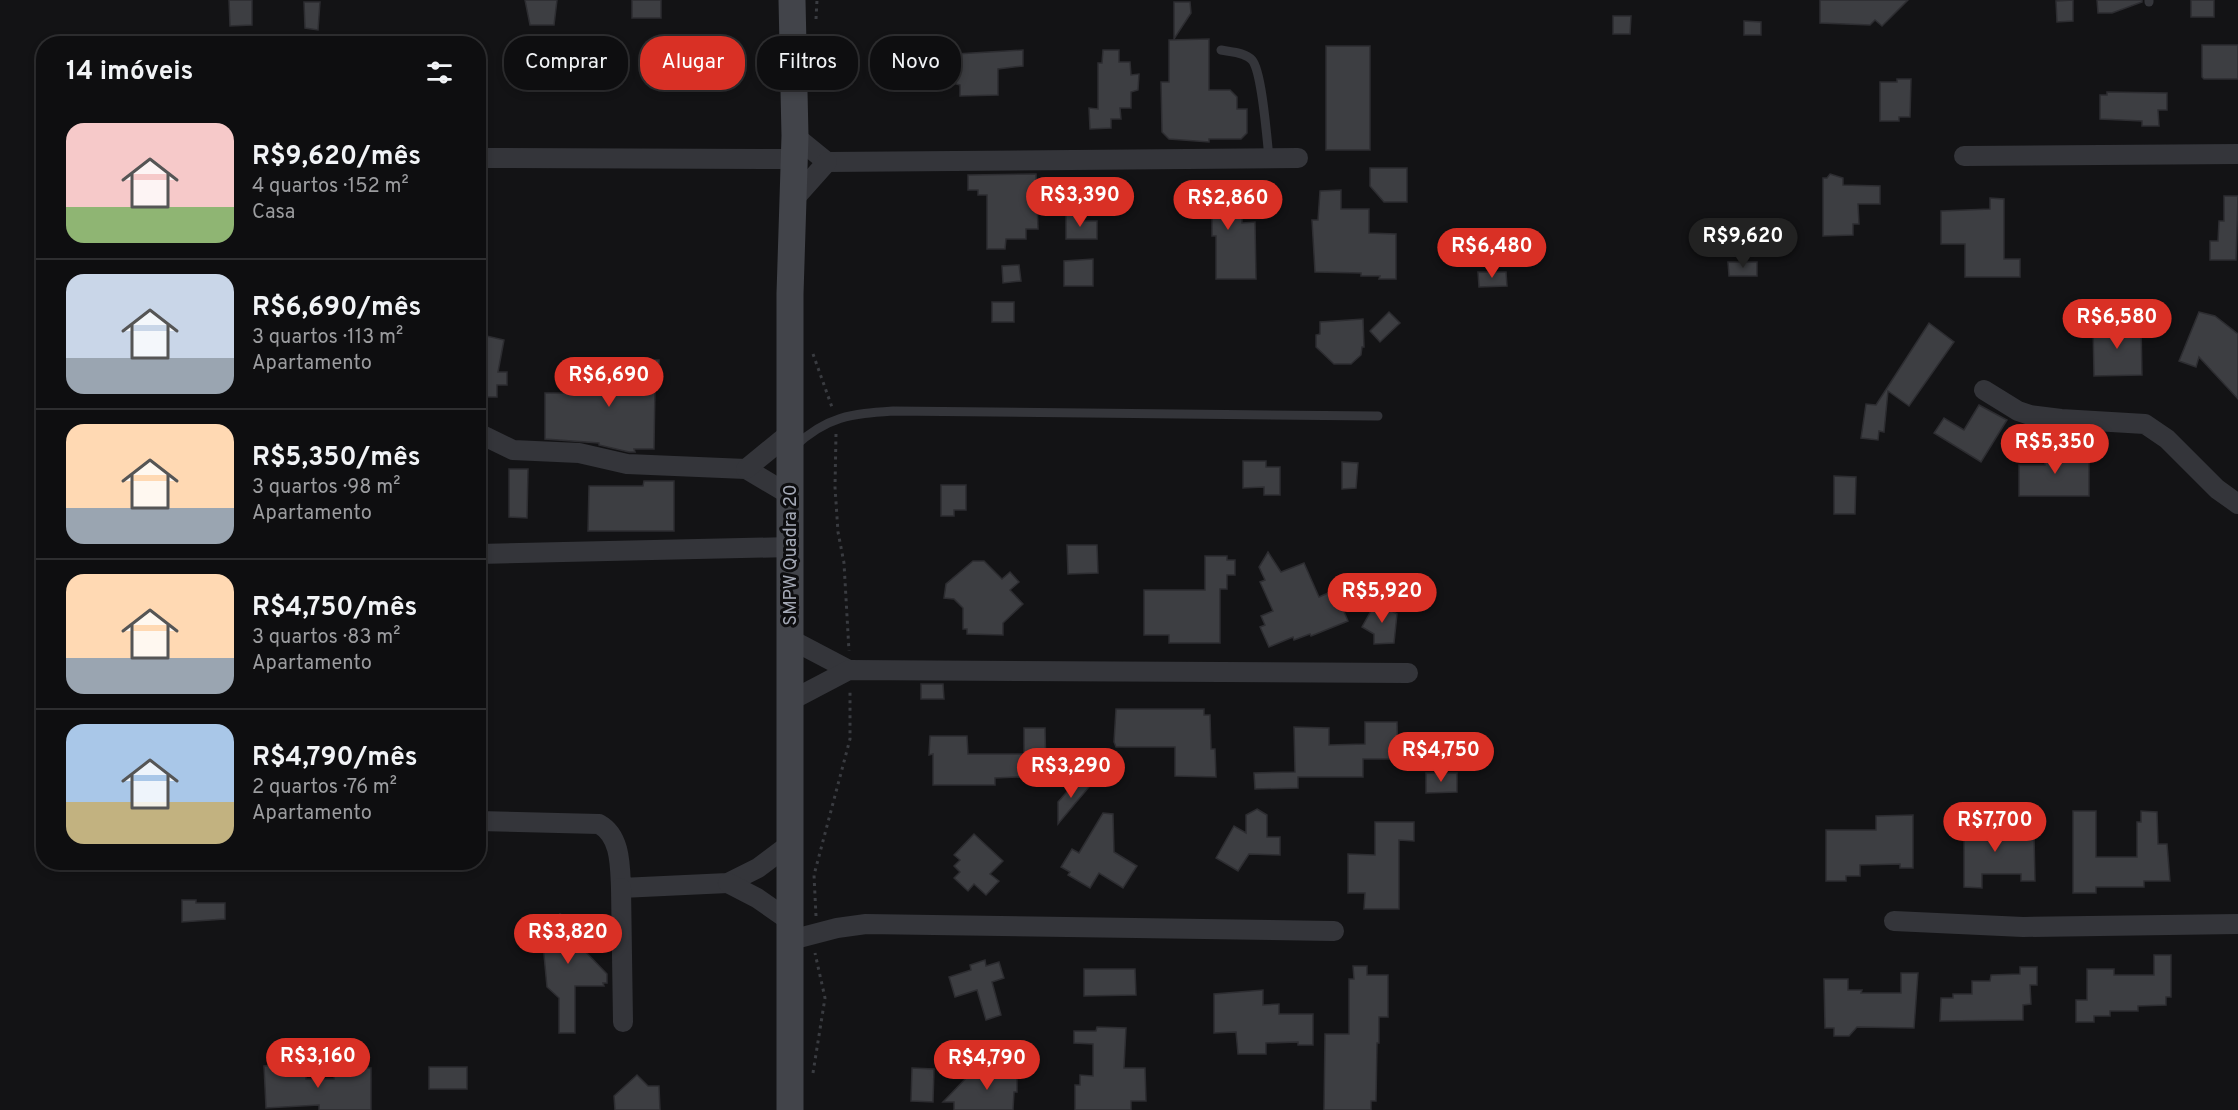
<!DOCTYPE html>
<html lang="pt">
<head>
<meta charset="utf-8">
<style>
  body { margin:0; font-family:Overpass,sans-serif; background:#171719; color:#f1f3f6; height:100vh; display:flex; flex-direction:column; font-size:22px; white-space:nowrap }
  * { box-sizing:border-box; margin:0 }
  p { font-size:20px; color:#9b9c9f }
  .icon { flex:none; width:33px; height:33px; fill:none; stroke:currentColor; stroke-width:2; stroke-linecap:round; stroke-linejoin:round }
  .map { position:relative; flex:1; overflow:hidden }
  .drawer { position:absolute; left:36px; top:36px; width:450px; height:834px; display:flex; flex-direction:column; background:#0e0e10; border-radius:24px; box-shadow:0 3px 9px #0003,0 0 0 2px #2e2e30 }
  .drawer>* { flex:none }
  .banner { position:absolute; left:504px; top:36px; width:570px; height:54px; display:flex; gap:12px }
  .price { position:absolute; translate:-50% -51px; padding:0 14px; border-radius:21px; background:#d93025; color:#fff; font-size:20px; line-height:39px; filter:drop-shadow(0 2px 3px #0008) }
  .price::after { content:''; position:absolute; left:50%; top:36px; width:18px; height:14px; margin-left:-9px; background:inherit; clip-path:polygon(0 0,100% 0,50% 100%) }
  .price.on { background:#222; color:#fff }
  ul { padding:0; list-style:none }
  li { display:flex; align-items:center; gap:18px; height:150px; padding:0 30px }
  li+li { border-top:2px solid #2e2e30 }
  li span { display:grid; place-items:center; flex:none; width:168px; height:120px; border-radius:18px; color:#555 }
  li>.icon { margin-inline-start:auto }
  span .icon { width:72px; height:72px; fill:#fffc; stroke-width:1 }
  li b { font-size:26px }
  h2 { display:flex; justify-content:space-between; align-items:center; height:72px; padding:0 30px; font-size:26px }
  .chip { padding:0 21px; border-radius:24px; background:#0e0e10; box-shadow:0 3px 9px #0003,0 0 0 2px #2e2e30; font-size:21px; line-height:54px }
  .chip.on { background:#d93025; color:#fff }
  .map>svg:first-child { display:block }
  .building { fill:#3d3e42; stroke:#2d2d31; stroke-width:1.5 }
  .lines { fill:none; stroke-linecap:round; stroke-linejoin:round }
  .path { stroke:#3a3c41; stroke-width:3; stroke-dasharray:3 4.5; stroke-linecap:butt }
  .lane { stroke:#34353a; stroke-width:9 }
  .street { stroke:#34353a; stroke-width:20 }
  .secondary { stroke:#42444a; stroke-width:27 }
  .labels { text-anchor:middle; stroke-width:6; stroke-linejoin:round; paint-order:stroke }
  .street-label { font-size:18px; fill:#a4a9b6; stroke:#0e0e10 }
</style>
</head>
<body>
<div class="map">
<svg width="2238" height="1110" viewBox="0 0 2238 1110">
  <rect width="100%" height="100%" fill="#131315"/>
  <g class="building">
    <path d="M229 0H252V25L230 26Z"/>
    <path d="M525 0H557L554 25H530Z"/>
    <rect x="632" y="0" width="29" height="18"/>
    <path d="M1820 0H1908L1882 26 1875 20 1870 25 1820 23Z"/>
    <path d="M2073 0V21L2057 22 2056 1Z"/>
    <path d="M2097 0H2142V2L2112 13H2098Z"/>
    <rect x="2191" y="0" width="23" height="17"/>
    <path d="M304 2H320L318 30 305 28Z"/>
    <path d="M1174 2H1190L1191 13 1174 39Z"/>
    <path d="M1613 16H1631L1630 34H1613Z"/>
    <path d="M1744 21 1761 22V35H1744Z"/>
    <path d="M1209 39V90H1230L1237 97V109H1247V133L1241 139H1209V142L1169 139 1162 132 1161 82H1169V40Z"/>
    <path d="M2202 45H2238V79H2204L2202 77Z"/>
    <rect x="940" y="46" width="16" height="14"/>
    <rect x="1326" y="46" width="44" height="104"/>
    <path d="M1023 50V66L998 69V95L960 96V85L956 84V54Z"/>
    <path d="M1103 50H1119V62H1130L1131 75 1139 74 1138 90 1131 92V108H1120L1121 119H1111V128L1090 129 1089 108 1098 109V63H1102Z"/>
    <path d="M1897 79H1911L1910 117H1899V121H1880V82H1897Z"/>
    <path d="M2107 92 2167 93V110H2158L2159 126H2142V121L2100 119V95H2107Z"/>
    <path d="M1370 168H1407V202H1384L1370 186Z"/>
    <path d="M1036 174 1038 229H1026V239H1006L1005 249H987V195H978V190H968V175Z"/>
    <path d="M1830 174 1843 178V185L1880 186V204H1858L1859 224H1853V235L1823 236V178H1827Z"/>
    <path d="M1192 184H1224V193H1242V223L1255 222 1256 279H1216V236H1212V215H1192Z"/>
    <path d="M1341 190V209H1369V233L1396 234V279H1379L1380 276H1361V273L1315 272 1312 220H1318L1320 191Z"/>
    <path d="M2224 196H2238L2236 260H2210V241H2218L2219 221H2224Z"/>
    <path d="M1990 198 2004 199V259H2020V277H1965V244H1941V211L1990 209Z"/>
    <path d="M1066 214H1083V221H1097V239H1066Z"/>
    <path d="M1093 259V286H1064V261Z"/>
    <path d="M1728 262H1757V276H1729Z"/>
    <path d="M1019 265 1021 281 1003 283 1002 266Z"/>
    <path d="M1478 272H1506L1507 286 1479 287Z"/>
    <rect x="992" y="302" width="22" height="20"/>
    <path d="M1389 312 1400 323 1380 342 1370 331Z"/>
    <path d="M2199 312 2215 316 2238 334V399L2199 357 2196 367 2179 361Z"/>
    <path d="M1363 319 1364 347H1362L1361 355 1351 364H1334L1316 347V335L1320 334V322Z"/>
    <path d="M1929 323 1954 342 1909 406 1888 391 1884 432 1879 431 1878 440 1861 438 1866 404 1876 405Z"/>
    <path d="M2093 325H2141L2142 375 2094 376Z"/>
    <path d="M478 334 504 340 498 372H507V385H497V397H478Z"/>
    <path d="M605 360H659V386H655L654 449H634L635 452H629L599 445V443L545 439V393H591L590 388H600V366H605Z"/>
    <path d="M1979 405 2007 420 1981 462 1934 433 1944 418 1964 430Z"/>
    <path d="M2045 443 2068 446V460H2089V496H2019V465H2045Z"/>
    <path d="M1243 461H1266V467H1280V495H1264V487L1243 488Z"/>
    <path d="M1342 462 1358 463 1356 488 1342 489Z"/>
    <path d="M509 469H528L527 518 509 517Z"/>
    <path d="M1834 476 1856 477 1855 514H1834Z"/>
    <path d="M644 481H674V531H588L589 486H643Z"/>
    <path d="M941 485H966V510H954V516H941Z"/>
    <path d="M1067 545H1097L1098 573 1068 574Z"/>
    <path d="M1268 552 1281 572 1304 563 1319 597 1335 590 1348 621 1311 636 1310 634 1294 640 1293 637 1269 647 1260 627 1265 625 1261 616 1273 611 1260 582 1265 580 1259 567Z"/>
    <path d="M1205 556H1227V560H1235V575H1227V589H1220V643H1169V635H1144V590H1205Z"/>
    <path d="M973 561H984L1002 579 1010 572 1019 582 1010 590 1023 604 1003 623V635L967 634V629H963V608L954 599 944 598 946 584Z"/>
    <path d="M1376 602 1397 614 1394 643 1374 644V634L1362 627Z"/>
    <path d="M921 684H943L944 699H921Z"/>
    <path d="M1116 709H1204V715H1210L1211 749H1215L1216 777 1175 776V747H1116L1114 742Z"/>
    <path d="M1365 722H1397L1398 759H1363V777H1298V788L1255 789 1254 773 1295 772 1294 727 1329 728V745L1365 744Z"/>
    <path d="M1024 728H1045L1046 776 995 778V785H933V754L929 755 930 736H967L968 754H1024Z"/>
    <path d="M1426 773H1457V792L1426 793Z"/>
    <path d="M1078 779 1089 787 1058 824V802Z"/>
    <path d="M1257 809 1267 815V837H1280V855L1249 854 1238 871 1216 858 1234 826 1246 833V815Z"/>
    <path d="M2073 811H2096V857H2137V822H2141V811L2157 812 2158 844H2167L2170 881H2144V887H2096V893H2073Z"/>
    <path d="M1103 813 1113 814 1114 852 1137 866 1123 888 1099 873 1090 888 1068 875 1070 872 1061 867 1072 849 1079 853Z"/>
    <path d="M1982 813V835H2034L2035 881H2021V874H1982V888L1964 887V835H1959L1960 820H1964V814Z"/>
    <path d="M1913 815V868H1900V864L1860 865V876H1846V881H1826V830H1876V816Z"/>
    <path d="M1375 822H1414V841L1399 840V909H1364L1365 893H1348V854L1375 855Z"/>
    <path d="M974 834 1003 861 990 874 999 881 986 895 974 884 968 891 954 878 960 872 954 866 960 860 954 855Z"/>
    <path d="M182 900H196V903H225V919L182 922Z"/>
    <path d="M560 914 572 921H587V942L582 948 607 974V983H603L604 986H575V1033H559V998L547 987 543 944 534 935 549 917H557Z"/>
    <path d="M2154 955H2171V997H2166V1005L2138 1006V1011H2110V1016H2094V1022H2076V1000H2087V969H2114V975H2154Z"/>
    <path d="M985 960 986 966 999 962 1004 978 992 982 1001 1015 986 1020 977 990 955 997 949 977 971 970 970 965Z"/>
    <path d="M1353 966H1367V975H1388V1017H1379V1043H1377L1376 1101H1371V1110H1324L1325 1034H1349V979H1354Z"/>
    <path d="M2020 967H2037V985H2030L2031 1004 2023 1005V1020L1940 1021 1941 998H1953V994H1972V981H1990L1991 975 2020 974Z"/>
    <path d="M1084 969H1135L1136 995 1084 996Z"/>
    <path d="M1901 973H1918L1914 1028 1857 1027 1849 1036H1834V1028H1825L1824 979H1848V990H1862L1861 993H1901Z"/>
    <path d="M1263 990V1005L1279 1004V1014H1313V1045H1298V1042L1266 1043V1054H1238L1236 1032 1214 1033V994Z"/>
    <path d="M1097 1027 1126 1028 1124 1068H1145L1146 1101H1131V1110H1075V1085H1080V1075L1093 1076V1044L1074 1043V1031H1096Z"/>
    <path d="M293 1064 294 1074 306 1075V1079H334L335 1068H371V1110H319V1105L266 1108 264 1066Z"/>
    <path d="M996 1065H1017V1092H1014L1013 1110H954V1102H943L971 1073H996Z"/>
    <rect x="429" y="1067" width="38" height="22"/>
    <path d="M912 1068 934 1069 933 1102 911 1101Z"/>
    <path d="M637 1075 648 1086H659L660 1110H615L614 1096Z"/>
  </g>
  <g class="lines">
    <g class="path">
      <path d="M816 19 817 0"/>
      <path d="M813 354 833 410"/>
      <path d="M836 434 835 487 838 532 844 563 849 651"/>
      <path d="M816 916 814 875 850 739V691"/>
      <path d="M813 1073 825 998 815 953"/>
    </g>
    <g class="lane">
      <path d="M2149 0V2"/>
      <path d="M1221 50C1230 52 1245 52 1252 60 1262 71 1267 140 1269 158"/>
      <path d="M794 447C827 416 851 414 893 411L1378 416"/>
    </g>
    <g class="street">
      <path d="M795 136 827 162 1298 158"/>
      <path d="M1964 156 2238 154"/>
      <path d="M478 158 795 159"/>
      <path d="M794 199 827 162"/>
      <path d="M1984 390 2018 411 2030 415 2061 419 2145 424 2167 439 2217 489 2238 504"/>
      <path d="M478 433 513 450 579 453 627 464 746 469 790 495"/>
      <path d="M746 469 790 433"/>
      <path d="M478 554 790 547"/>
      <path d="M790 639 849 670"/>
      <path d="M790 701 849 670 1408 673"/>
      <path d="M478 821 599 824C621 836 620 866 621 888L728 883 758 868 790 844"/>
      <path d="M728 883 757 898 790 921"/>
      <path d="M621 888 623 1022"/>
      <path d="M1894 921 2023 927 2238 924"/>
      <path d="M791 940 837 928 866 924 1334 931"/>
    </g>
    <path class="secondary" d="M790 1110V294L795 136 792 0"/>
  </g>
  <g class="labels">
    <g class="street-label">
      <text transform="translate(790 555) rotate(-90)" y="6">SMPW Quadra 20</text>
    </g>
  </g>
</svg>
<b class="price" style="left:1080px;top:228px">R$3,390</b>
<b class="price" style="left:1228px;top:231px">R$2,860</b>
<b class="price on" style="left:1743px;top:269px">R$9,620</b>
<b class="price" style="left:1492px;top:279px">R$6,480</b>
<b class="price" style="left:2117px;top:350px">R$6,580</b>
<b class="price" style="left:609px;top:408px">R$6,690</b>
<b class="price" style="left:2055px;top:475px">R$5,350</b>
<b class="price" style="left:1382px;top:624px">R$5,920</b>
<b class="price" style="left:1441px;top:783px">R$4,750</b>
<b class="price" style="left:1071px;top:799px">R$3,290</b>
<b class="price" style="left:1995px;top:853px">R$7,700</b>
<b class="price" style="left:568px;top:965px">R$3,820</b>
<b class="price" style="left:318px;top:1089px">R$3,160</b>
<b class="price" style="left:987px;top:1091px">R$4,790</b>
<div class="banner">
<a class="chip">Comprar</a>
<a class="chip on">Alugar</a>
<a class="chip">Filtros</a>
<a class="chip">Novo</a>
</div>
<section class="drawer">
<h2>14 imóveis<svg class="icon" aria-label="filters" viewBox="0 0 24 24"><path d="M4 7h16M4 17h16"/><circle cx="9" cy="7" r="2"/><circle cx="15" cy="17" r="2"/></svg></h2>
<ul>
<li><span style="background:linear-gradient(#f6c9c9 70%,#8fb573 0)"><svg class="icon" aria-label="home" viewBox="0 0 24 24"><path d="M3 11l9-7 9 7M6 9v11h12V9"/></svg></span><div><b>R$9,620/mês</b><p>4 quartos · 152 m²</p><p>Casa</p></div></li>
<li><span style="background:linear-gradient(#c9d6e8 70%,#9aa5b1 0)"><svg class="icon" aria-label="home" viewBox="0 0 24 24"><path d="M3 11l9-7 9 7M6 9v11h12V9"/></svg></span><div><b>R$6,690/mês</b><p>3 quartos · 113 m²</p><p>Apartamento</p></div></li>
<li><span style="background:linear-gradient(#ffd9b3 70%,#9aa5b1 0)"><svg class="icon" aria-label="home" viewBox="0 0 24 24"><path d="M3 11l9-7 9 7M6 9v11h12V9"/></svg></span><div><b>R$5,350/mês</b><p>3 quartos · 98 m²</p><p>Apartamento</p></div></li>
<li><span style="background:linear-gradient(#ffd9b3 70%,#9aa5b1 0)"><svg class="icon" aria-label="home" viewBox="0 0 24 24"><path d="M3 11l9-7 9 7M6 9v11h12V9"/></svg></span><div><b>R$4,750/mês</b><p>3 quartos · 83 m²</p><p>Apartamento</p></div></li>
<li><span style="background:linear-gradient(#a9c7e8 65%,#c2b280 0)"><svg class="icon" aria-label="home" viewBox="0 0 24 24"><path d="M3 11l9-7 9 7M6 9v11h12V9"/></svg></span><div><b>R$4,790/mês</b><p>2 quartos · 76 m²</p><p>Apartamento</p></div></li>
</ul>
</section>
</div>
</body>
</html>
